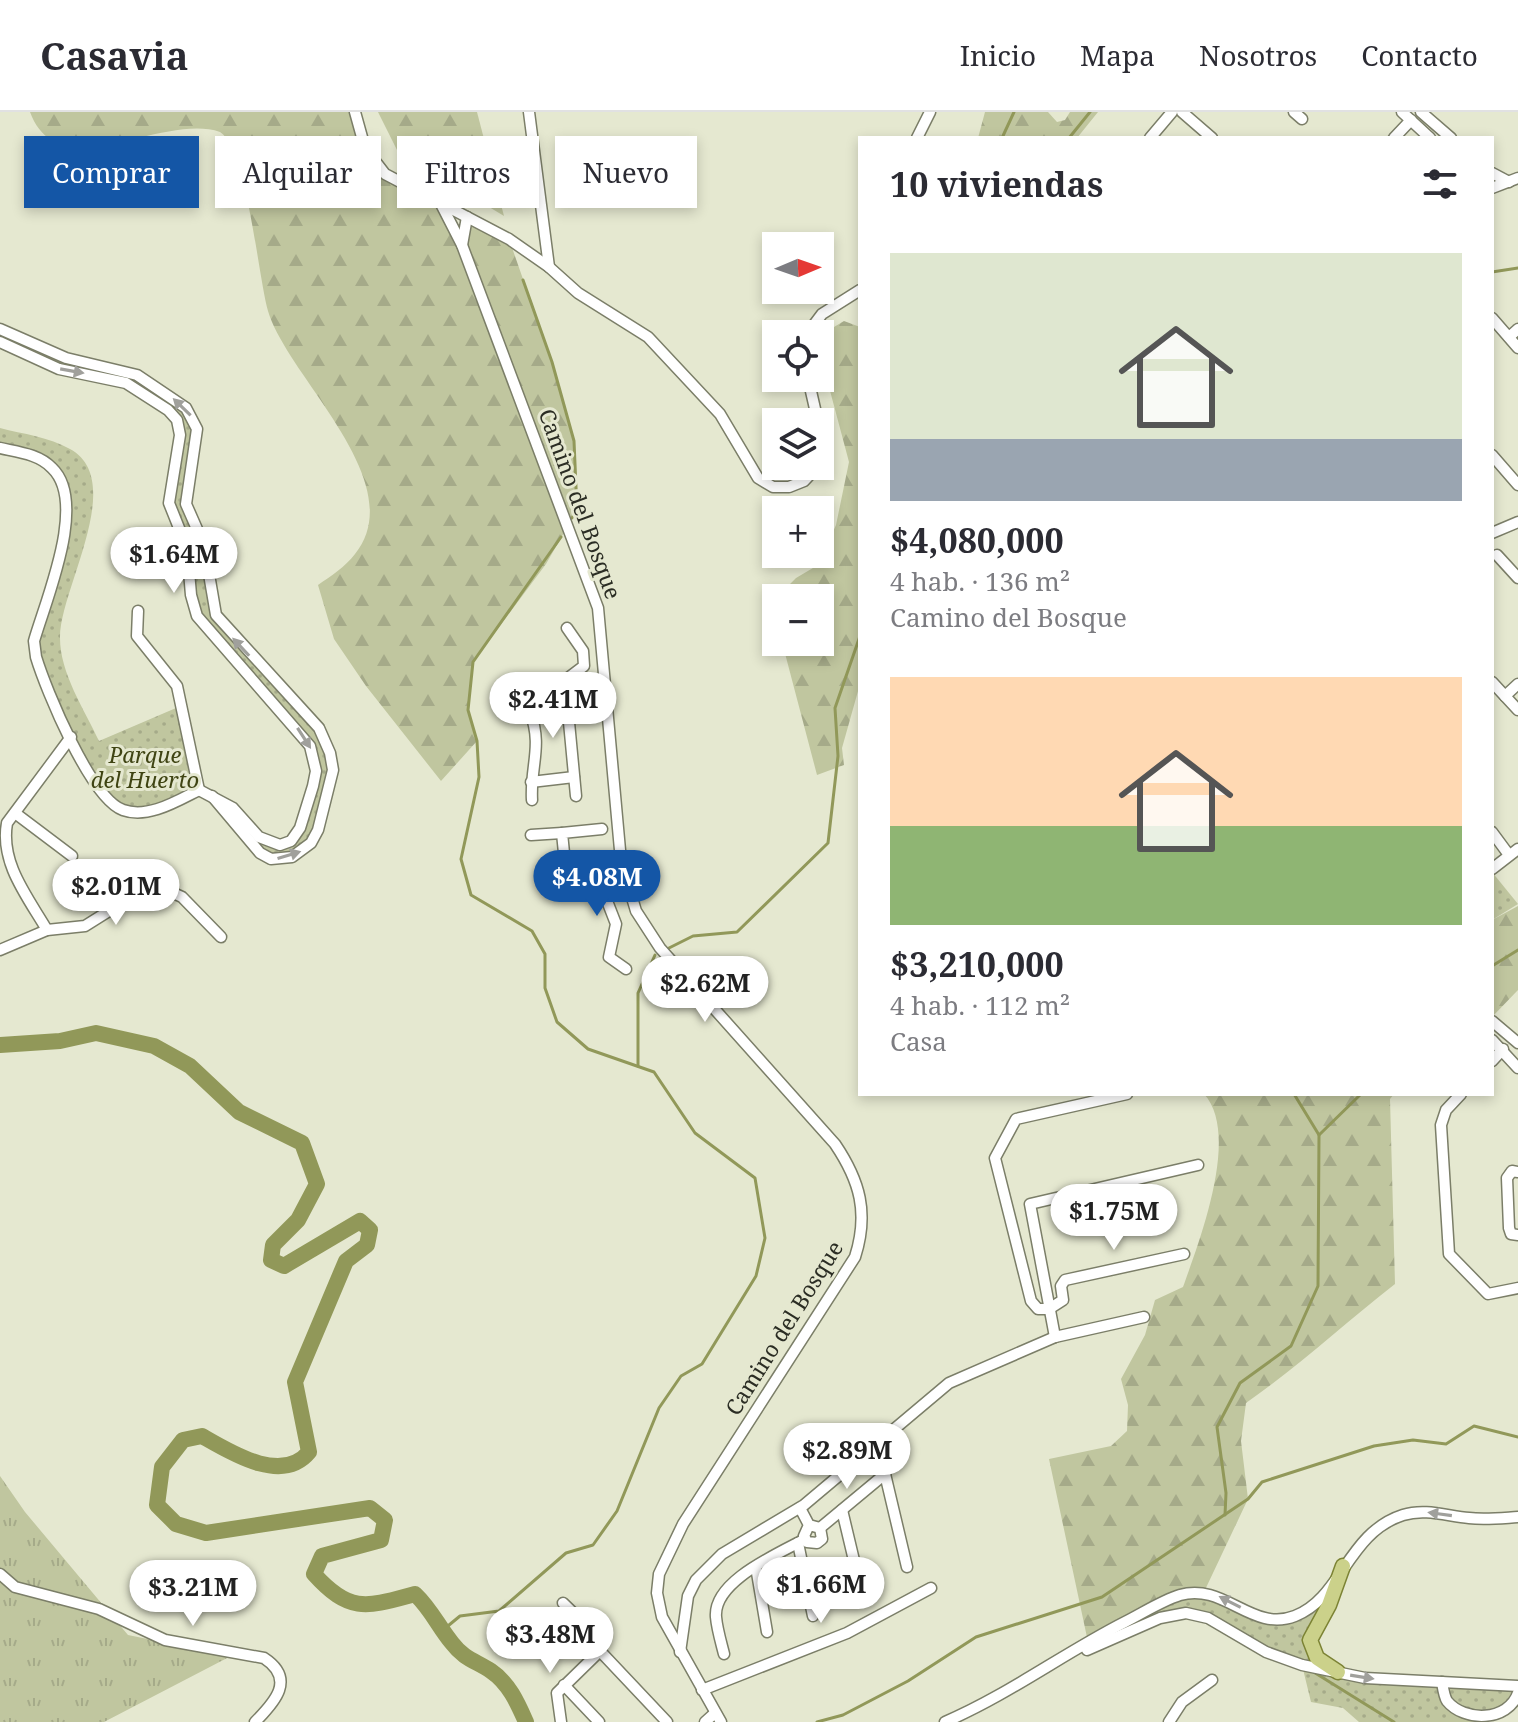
<!DOCTYPE html>
<html lang="es">
<head>
<meta charset="utf-8">
<style>
  body { margin:0; font-family:"Noto Serif",serif; background:#f7f7f7; color:#2b2b33; height:100vh; display:flex; flex-direction:column; font-size:30px; white-space:nowrap }
  * { box-sizing:border-box; margin:0 }
  p { font-size:26px; color:#7c7c81 }
  .icon { flex:none; width:44px; height:44px; fill:none; stroke:currentColor; stroke-width:2; stroke-linecap:round; stroke-linejoin:round }
  .map { position:relative; flex:1; overflow:hidden }
  .panel { position:absolute; left:858px; top:24px; width:636px; height:960px; display:flex; flex-direction:column; background:#fff; border-radius:0px; box-shadow:0 4px 12px #0003 }
  .panel>* { flex:none }
  .banner { position:absolute; left:24px; top:24px; width:714px; height:72px; display:flex; gap:16px }
  .needle { width:52px; rotate:88deg }
  .controls { position:absolute; left:762px; top:120px; display:grid; gap:16px }
  .controls a { display:grid; place-items:center; width:72px; height:72px; border-radius:0px; background:#fff; box-shadow:0 4px 12px #0003; font-size:40px }
  .price { position:absolute; translate:-50% -68px; padding:0 18px; border-radius:28px; background:#fff; color:#222; font-size:26px; line-height:52px; filter:drop-shadow(0 2px 4px #0008) }
  .price::after { content:''; position:absolute; left:50%; top:48px; width:24px; height:18px; margin-left:-12px; background:inherit; clip-path:polygon(0 0,100% 0,50% 100%) }
  .price.active { background:#1456a6; color:#fff }
  ul { padding:0; list-style:none }
  li { display:grid; align-content:center; gap:16px; height:424px; padding:0 32px }
  li span { display:grid; place-items:center; height:248px; border-radius:0px; color:#555 }
  li>.icon { margin-inline-start:auto }
  span .icon { width:144px; height:144px; fill:#fffc; stroke-width:1 }
  li b { font-size:34px }
  h2 { display:flex; justify-content:space-between; align-items:center; height:96px; padding:0 32px; font-size:34px }
  .tag { padding:0 28px; border-radius:0px; background:#fff; box-shadow:0 4px 12px #0003; font-size:28px; line-height:72px }
  .tag.active { background:#1456a6; color:#fff }
  header { display:flex; align-items:center; gap:48px; box-sizing:border-box; height:112px; padding:0 40px; background:#fff; border-bottom:2px solid #e1e1e2 }
  header strong { font-size:38px }
  nav { display:flex; gap:44px; margin-inline-start:auto; font-size:28px }
  .map>svg:first-child { display:block }
  .grass { fill:url(#grass-tufts) }
  .forest { fill:url(#forest-firs) }
  .park { fill:url(#park-dots) }
  .lines { fill:none; stroke-linecap:round; stroke-linejoin:round }
  .stream { stroke:#919859; stroke-width:3 }
  .river { stroke:#919859; stroke-width:16 }
  .minor-casing { stroke:#7b7e68; stroke-width:13 }
  .major-casing { stroke:#7c8334; stroke-width:17 }
  .minor { stroke:#fff; stroke-width:10 }
  .major { stroke:#cbd18a; stroke-width:14 }
  .oneway { fill:#a0a09c }
  .labels { text-anchor:middle; stroke-width:6; stroke-linejoin:round; paint-order:stroke }
  .street-label { font-size:22px; fill:#2b2d24; stroke:#e5e8d0 }
  .park-label { font-size:22px; font-style:italic; fill:#3f4413; stroke:#e5e8d0 }
</style>
</head>
<body>
<header>
<strong>Casavia</strong>
<nav><a>Inicio</a><a>Mapa</a><a>Nosotros</a><a>Contacto</a></nav>
</header>
<div class="map">
<svg width="1518" height="1610" viewBox="0 0 1518 1610">
  <defs>
    <pattern id="grass-tufts" width="24" height="20" patternUnits="userSpaceOnUse" patternTransform="scale(2)"><rect width="24" height="20" fill="#c0c69f"/><path d="M3 7l-1-3M5 7V3M7 7l1-3M15 17l-1-3M17 17v-4M19 17l1-3" fill="none" stroke="#a5aa89"/></pattern>
    <pattern id="forest-firs" width="22" height="20" patternUnits="userSpaceOnUse" patternTransform="scale(2)"><rect width="22" height="20" fill="#c0c69f"/><path d="M5 1l3.5 6h-7zM16 11l3.5 6h-7z" fill="#a5aa89"/></pattern>
    <pattern id="park-dots" width="8" height="8" patternUnits="userSpaceOnUse" patternTransform="scale(2)"><rect width="8" height="8" fill="#c0c69f"/><path d="M2 2h.1M6 6h.1" fill="none" stroke="#a5aa89" stroke-width="1.8" stroke-linecap="round"/></pattern>
  </defs>
  <rect width="100%" height="100%" fill="#e5e8d0"/>
  <path class="grass" d="M0 1364 25 1400 128 1523 231 1544 104 1610H0Z"/>
  <g class="forest">
    <path d="M30 0H355L372 48 441 92 462 131 467 105 509 127 552 250 574 329 577 398 546 452 473 550 468 598 477 629 441 669 366 574 334 527 318 473C331 464 345 455 355 442 412 370 288 266 268 199 258 164 247 37 220 20 162 0 58 77 30 0Z"/>
    <path d="M378 0H477L504 104 398 40Z"/>
    <path d="M985 0H1048L1057 10 1065 8 1070 0H1098L1077 26H978Z"/>
    <path d="M844 209 860 215V572L842 636 844 653 817 663 782 530H820V486H783L785 477 796 466 818 453 836 413 849 350 821 245 829 218Z"/>
    <path d="M1518 794V878L1492 905V808Z"/>
    <path d="M1204 982H1394L1390 987 1395 1172C1345 1211 1298 1255 1246 1291L1241 1329 1248 1387 1204 1480 1088 1530 1049 1347 1111 1334 1127 1319 1128 1293 1121 1267 1145 1223 1155 1188 1183 1175C1199 1130 1241 1022 1204 982Z"/>
  </g>
  <g class="park">
    <path d="M0 217 54 242 125 258 194 307 187 377 204 433 211 491 319 616 333 658 311 731 282 747 250 731 259 725 280 733 300 716 314 646 197 504 190 450 173 404 177 308 139 279 0 230Z"/>
    <path d="M0 316C23 322 49 325 70 337 128 369 59 478 60 526 60 561 84 597 99 629L183 593 199 678 139 701 100 681 36 545 69 391 50 353 0 336Z"/>
    <path d="M1492 760 1518 792 1492 808Z"/>
    <path d="M1328 1475 1310 1528 1338 1560 1518 1574V1581L1493 1607 1478 1610H1359L1343 1596 1311 1590 1302 1553 1186 1501 1106 1529 1102 1522 1195 1480 1260 1506 1296 1504Z"/>
  </g>
  <g class="lines">
    <g class="stream">
      <path d="M1002 26 1014 0"/>
      <path d="M1069 26 1090 0"/>
      <path d="M1492 160 1518 156"/>
      <path d="M523 168 552 250 574 329 577 398 572 406"/>
      <path d="M669 836 693 824 737 820 828 731 838 644 835 596 860 524"/>
      <path d="M1492 854 1518 838"/>
      <path d="M638 954V881L655 843"/>
      <path d="M1319 1023 1361 982"/>
      <path d="M1225 1403 1226 1381 1217 1315 1240 1271 1291 1234 1318 1174 1319 1023 1294 982"/>
      <path d="M443 1518 460 1504 499 1499 566 1441 593 1433 617 1399 659 1296 681 1264 702 1252 756 1164 765 1126 755 1066 695 1021 654 960 588 937 557 910 545 876V842L532 819 471 783 461 747 479 665 477 629 468 598 473 550 561 425"/>
      <path d="M1312 1559 1394 1610"/>
      <path d="M817 1610 843 1603 908 1569 976 1525 1102 1485 1248 1387 1262 1370 1374 1334 1413 1328 1446 1332 1474 1314 1518 1325"/>
    </g>
    <path class="river" d="M0 933 60 929 96 921 154 934 190 954 239 1000 302 1031 317 1072 298 1108 273 1133 271 1148 284 1154 360 1109 370 1118 367 1133 346 1149 295 1270 309 1340C282 1373 230 1340 202 1324L183 1328 162 1355 157 1393 176 1412 206 1421 370 1396 385 1408 381 1428 322 1444 314 1462C350 1502 367 1495 415 1482 431 1497 438 1514 452 1531 464 1547 476 1549 491 1559 509 1571 518 1592 526 1610"/>
    <defs>
      <g id="minor">
        <path d="M355 0 365 36 385 62 509 127 549 155 578 181 648 225 720 302 758 366 773 375H789L804 369 818 354"/>
        <path d="M529 0 549 155"/>
        <path d="M1182 0 1212 26"/>
        <path d="M1294 0 1302 7"/>
        <path d="M1402 0 1430 26"/>
        <path d="M1421 0 1451 26"/>
        <path d="M917 26 930 0"/>
        <path d="M1150 26 1172 0"/>
        <path d="M1394 26 1411 8"/>
        <path d="M1492 61 1509 70"/>
        <path d="M1492 76 1518 66"/>
        <path d="M441 92 462 133 598 496 621 749 636 799 660 836 835 1032C860 1069 869 1101 855 1145L683 1412 659 1462 657 1481 662 1505 721 1610"/>
        <path d="M462 133 467 105"/>
        <path d="M1492 206 1518 236"/>
        <path d="M0 217 66 246 137 263 186 296 197 317 186 392 204 433 216 503 319 616 330 641 333 658 318 718 311 731 292 745 271 747 260 741 212 684"/>
        <path d="M807 222 822 202 860 178"/>
        <path d="M1509 225 1518 217"/>
        <path d="M0 230 59 257 126 271 168 298 177 308 180 323 169 391 187 436 191 483 197 504 310 634 316 659 313 674 300 716 291 729 280 733 259 725 233 696 199 678"/>
        <path d="M808 266 818 310"/>
        <path d="M820 320V347"/>
        <path d="M0 336C18 340 39 342 52 356 88 390 46 487 34 529L36 545C46 578 91 687 123 698 148 707 177 689 199 678"/>
        <path d="M1492 343 1518 373"/>
        <path d="M1492 421 1518 410"/>
        <path d="M1497 443 1518 466"/>
        <path d="M138 499 137 524 177 574 199 678"/>
        <path d="M565 568 576 684"/>
        <path d="M1492 570 1518 598"/>
        <path d="M1505 584 1518 572"/>
        <path d="M531 670 574 665"/>
        <path d="M532 688C530 654 543 634 530 600L535 591 584 554 583 539 567 516"/>
        <path d="M15 701 72 744"/>
        <path d="M602 717 562 721 565 751 596 768 602 776"/>
        <path d="M1492 720 1509 743"/>
        <path d="M531 723 562 721"/>
        <path d="M1492 757 1518 737"/>
        <path d="M47 818C27 784 0 751 7 711L71 625"/>
        <path d="M0 838 47 818 85 814 136 782 160 775 182 785 221 825"/>
        <path d="M626 857 609 845 616 812 602 776 626 774"/>
        <path d="M1492 909 1518 931"/>
        <path d="M1492 928 1518 956"/>
        <path d="M1492 949 1503 937"/>
        <path d="M1127 982 1016 1007 995 1046 1031 1189 1038 1197H1049L1063 1188 1061 1174 1065 1168 1184 1142"/>
        <path d="M1461 982 1446 998 1441 1013 1449 1142 1488 1182 1518 1176"/>
        <path d="M1518 1060 1512 1059 1507 1066 1509 1116 1511 1122 1518 1123"/>
        <path d="M1055 1225 1030 1092 1198 1053"/>
        <path d="M881 1345 907 1455"/>
        <path d="M800 1396 809 1413 820 1416 822 1427 817 1431 807 1430 804 1424 809 1413"/>
        <path d="M842 1398 862 1482"/>
        <path d="M820 1416 885 1362"/>
        <path d="M798 1431 813 1504"/>
        <path d="M756 1455 767 1520"/>
        <path d="M0 1462 15 1475 99 1497 165 1528 264 1546C296 1567 275 1590 255 1610"/>
        <path d="M563 1491 600 1527V1539L667 1610"/>
        <path d="M1087 1538 1160 1506 1186 1501 1208 1506 1266 1540 1302 1553 1365 1566 1518 1574"/>
        <path d="M680 1540 688 1484 696 1468 722 1442 804 1393 949 1271 1055 1225 1144 1205"/>
        <path d="M724 1542C721 1530 717 1517 716 1505 713 1469 778 1442 805 1427"/>
        <path d="M1442 1570C1443 1576 1444 1584 1447 1589 1464 1610 1508 1610 1518 1581"/>
        <path d="M564 1573 599 1610"/>
        <path d="M702 1578 847 1521 931 1476"/>
        <path d="M561 1610 557 1581 600 1539"/>
        <path d="M705 1610 715 1601"/>
        <path d="M945 1610C1008 1583 1064 1541 1125 1510 1143 1501 1161 1489 1180 1483 1224 1470 1252 1521 1295 1504 1342 1486 1347 1421 1403 1403 1425 1396 1447 1404 1469 1406 1485 1408 1502 1406 1518 1405"/>
        <path d="M1169 1610 1182 1590 1212 1568"/>
      </g>
      <path id="major" d="M1338 1560 1317 1546 1310 1528 1329 1493 1343 1454"/>
    </defs>
    <use href="#minor" class="minor-casing"/>
    <use href="#major" class="major-casing"/>
    <use href="#minor" class="minor"/>
    <use href="#major" class="major"/>
  </g>
  <defs><path id="oneway-solid" d="M-6-.8H1V-3.2L6.5 0L1 3.2V.8H-6Z" transform="scale(2)"/></defs>
  <g class="oneway">
    <use href="#oneway-solid" transform="translate(72 259) rotate(10)"/>
    <use href="#oneway-solid" transform="translate(182 295) rotate(-136)"/>
    <use href="#oneway-solid" transform="translate(241 535) rotate(-133)"/>
    <use href="#oneway-solid" transform="translate(304 626) rotate(57)"/>
    <use href="#oneway-solid" transform="translate(289 743) rotate(-17)"/>
    <use href="#oneway-solid" transform="translate(1440 1402) rotate(-172)"/>
    <use href="#oneway-solid" transform="translate(1230 1490) rotate(-153)"/>
    <use href="#oneway-solid" transform="translate(1362 1565) rotate(9)"/>
  </g>
  <g class="labels">
    <g class="street-label">
      <text transform="translate(580 392) rotate(70)" y="8">Camino del Bosque</text>
      <text transform="translate(784 1216) rotate(-58)" y="8">Camino del Bosque</text>
    </g>
    <g class="park-label">
      <text x="145" y="651">Parque<tspan x="145" dy="25">del Huerto</tspan></text>
    </g>
  </g>
</svg>
<div class="controls">
<a><svg class="needle" viewBox="-14 -14 28 28"><path d="M0-13l5 13h-10z" fill="#e53935"/><path d="M0 13l5-13h-10z" fill="#7c7c81"/></svg></a>
<a><svg class="icon" aria-label="locate" viewBox="0 0 24 24"><circle cx="12" cy="12" r="6"/><path d="M12 2v4M12 18v4M2 12h4M18 12h4"/></svg></a>
<a><svg class="icon" aria-label="layers" viewBox="0 0 24 24"><path d="M12 4l9 5-9 5-9-5zM3 14l9 5 9-5"/></svg></a>
<a>+</a>
<a>−</a>
</div>
<b class="price" style="left:174px;top:483px">$1.64M</b>
<b class="price" style="left:553px;top:628px">$2.41M</b>
<b class="price active" style="left:597px;top:806px">$4.08M</b>
<b class="price" style="left:116px;top:815px">$2.01M</b>
<b class="price" style="left:705px;top:912px">$2.62M</b>
<b class="price" style="left:1114px;top:1140px">$1.75M</b>
<b class="price" style="left:847px;top:1379px">$2.89M</b>
<b class="price" style="left:821px;top:1513px">$1.66M</b>
<b class="price" style="left:193px;top:1516px">$3.21M</b>
<b class="price" style="left:550px;top:1563px">$3.48M</b>
<div class="banner">
<a class="tag active">Comprar</a>
<a class="tag">Alquilar</a>
<a class="tag">Filtros</a>
<a class="tag">Nuevo</a>
</div>
<section class="panel">
<h2>10 viviendas<svg class="icon" aria-label="filters" viewBox="0 0 24 24"><path d="M4 7h16M4 17h16"/><circle cx="9" cy="7" r="2"/><circle cx="15" cy="17" r="2"/></svg></h2>
<ul>
<li><span style="background:linear-gradient(#dfe7d0 75%,#9aa5b1 0)"><svg class="icon" aria-label="home" viewBox="0 0 24 24"><path d="M3 11l9-7 9 7M6 9v11h12V9"/></svg></span><div><b>$4,080,000</b><p>4 hab. · 136 m²</p><p>Camino del Bosque</p></div></li>
<li><span style="background:linear-gradient(#ffd9b3 60%,#8fb573 0)"><svg class="icon" aria-label="home" viewBox="0 0 24 24"><path d="M3 11l9-7 9 7M6 9v11h12V9"/></svg></span><div><b>$3,210,000</b><p>4 hab. · 112 m²</p><p>Casa</p></div></li>
</ul>
</section>
</div>
</body>
</html>
